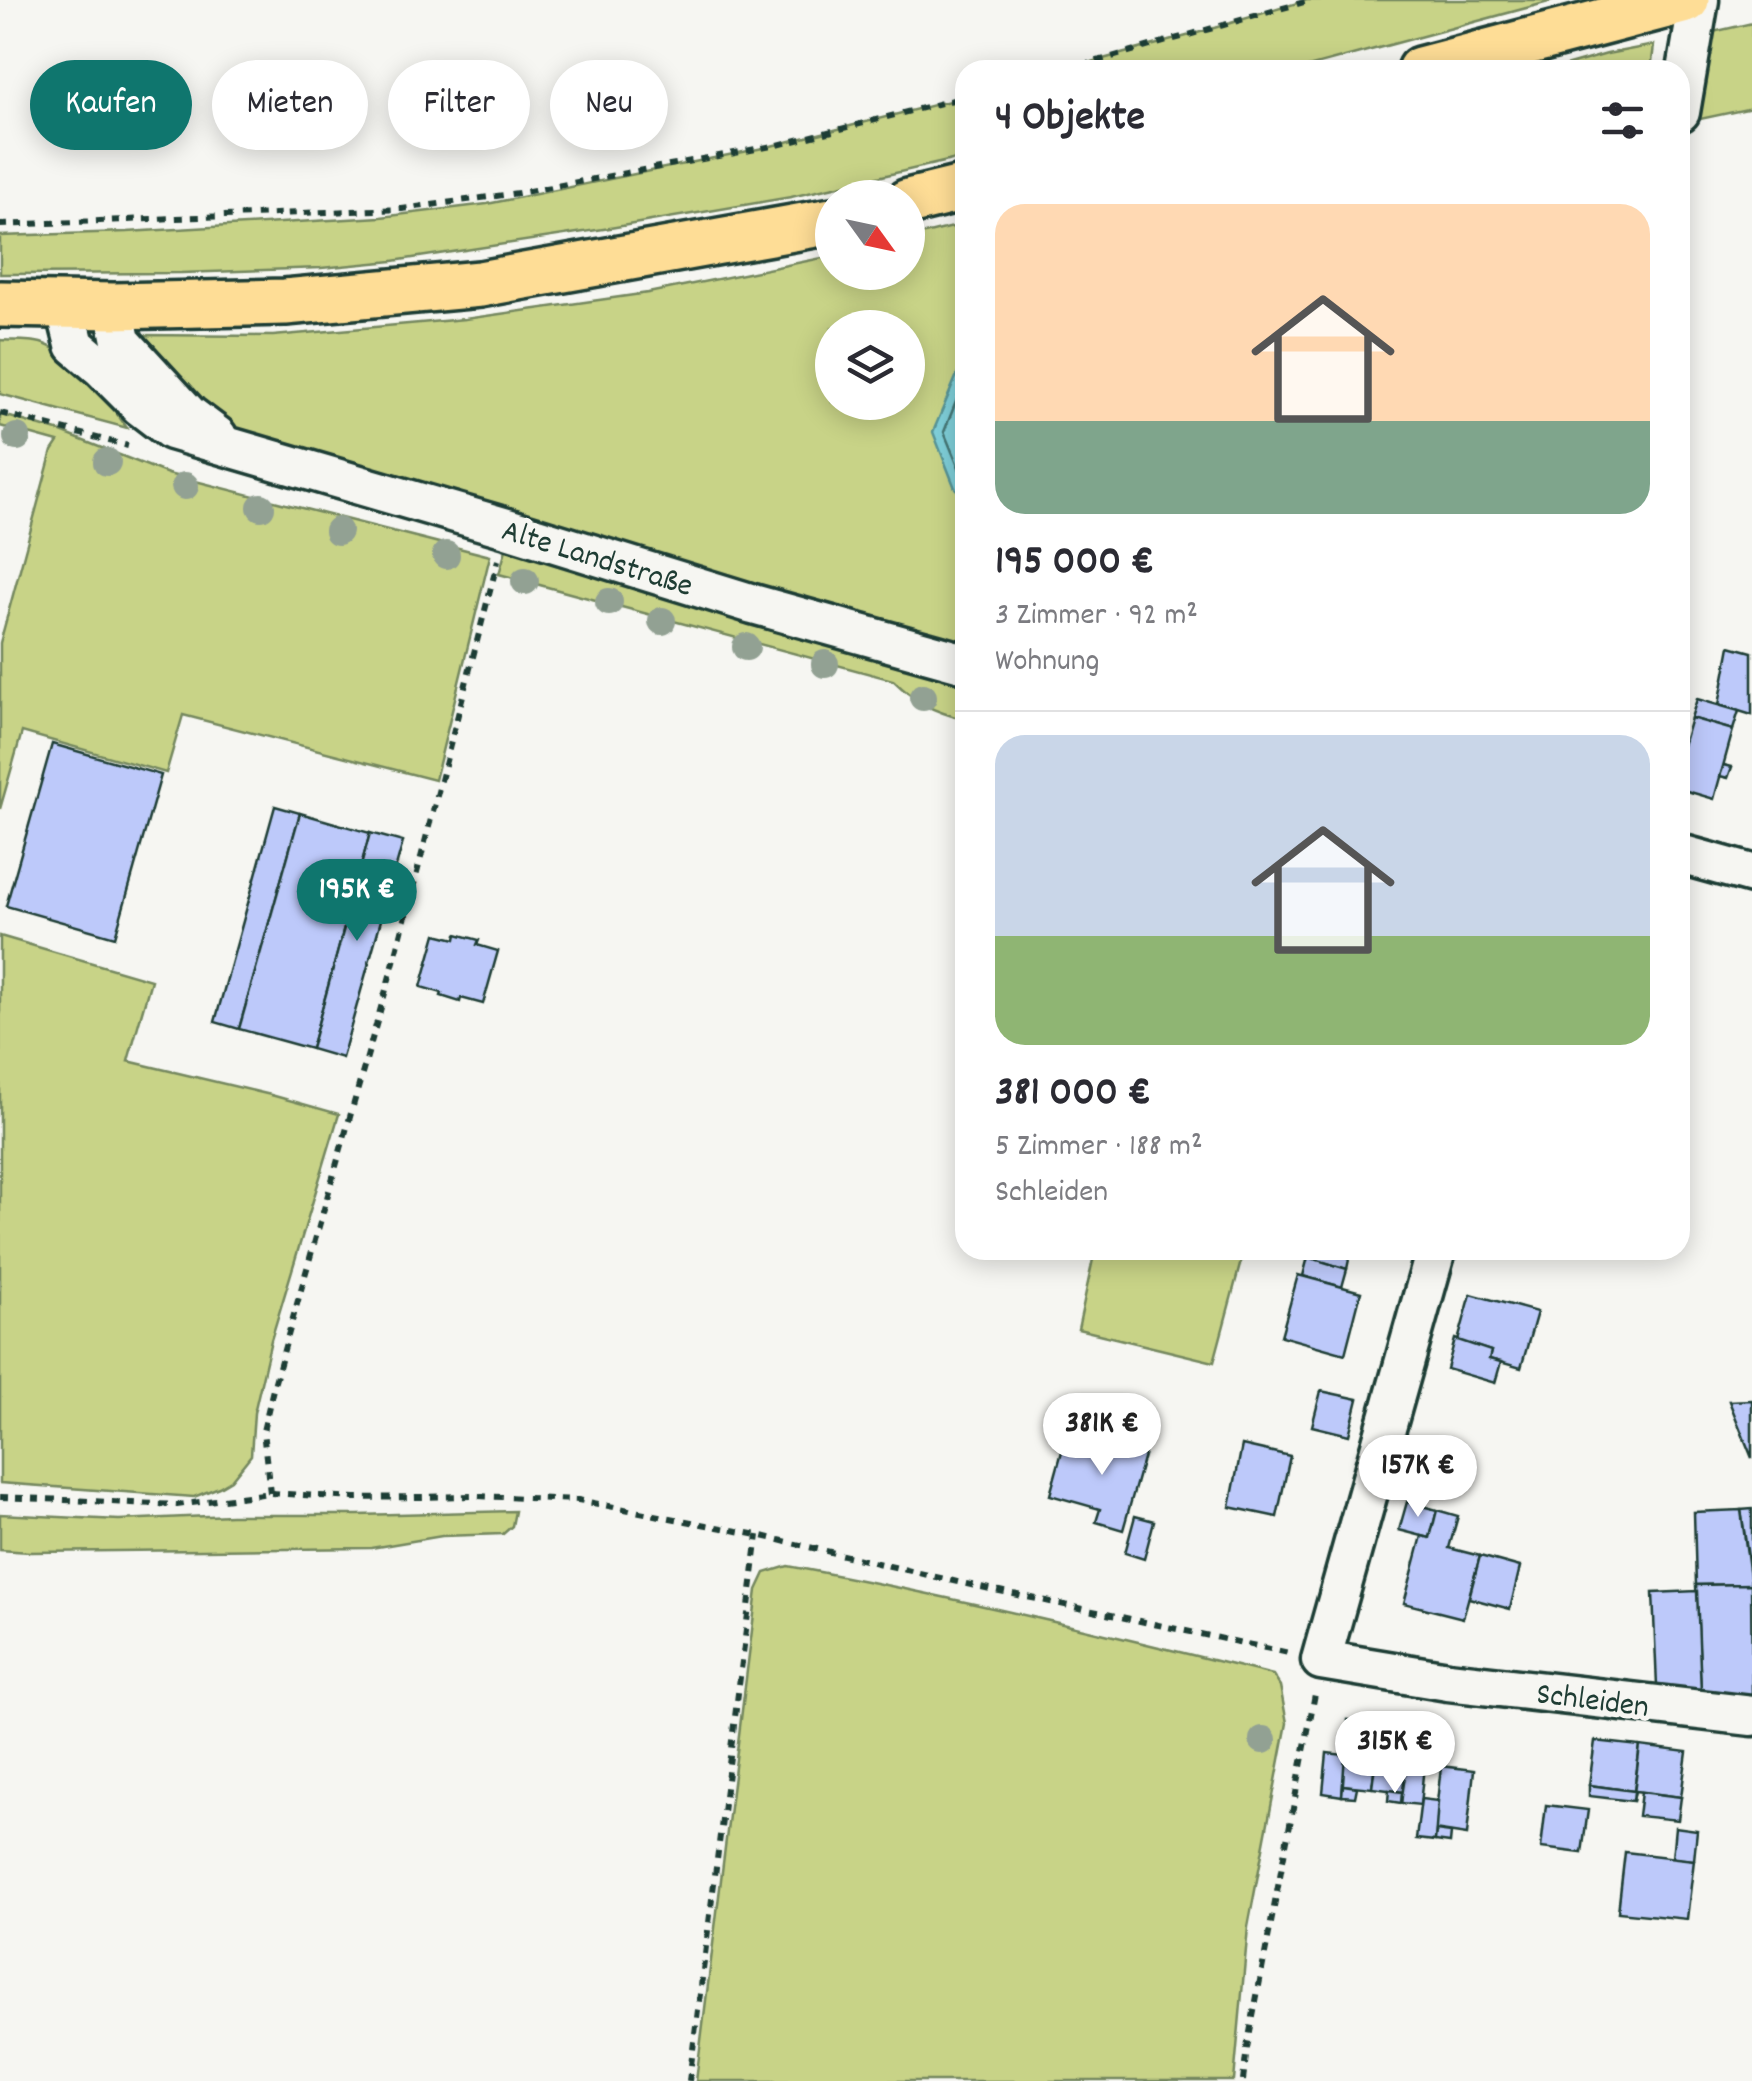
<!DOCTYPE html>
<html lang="de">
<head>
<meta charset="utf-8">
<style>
  body { margin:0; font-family:Dekko,sans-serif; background:#f7f7f7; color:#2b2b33; height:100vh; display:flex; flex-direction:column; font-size:38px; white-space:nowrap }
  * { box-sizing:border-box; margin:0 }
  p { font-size:32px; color:#7c7c81 }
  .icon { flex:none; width:55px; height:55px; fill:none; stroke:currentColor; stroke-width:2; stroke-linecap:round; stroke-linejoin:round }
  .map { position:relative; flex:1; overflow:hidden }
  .side { position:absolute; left:955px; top:60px; width:735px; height:1200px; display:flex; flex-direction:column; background:#fff; border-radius:30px; box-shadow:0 5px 25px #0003 }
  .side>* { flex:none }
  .top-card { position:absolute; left:30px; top:60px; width:775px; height:90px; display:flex; gap:20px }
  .needle { width:65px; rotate:123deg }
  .buttons { position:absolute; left:815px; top:180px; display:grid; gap:20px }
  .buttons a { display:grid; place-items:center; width:110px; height:110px; border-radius:50%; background:#fff; box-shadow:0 5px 25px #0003; font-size:50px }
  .price { position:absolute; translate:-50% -85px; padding:0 22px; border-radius:35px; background:#fff; color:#222; font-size:32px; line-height:65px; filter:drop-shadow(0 2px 5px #0008) }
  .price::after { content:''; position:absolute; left:50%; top:60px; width:30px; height:22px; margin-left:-15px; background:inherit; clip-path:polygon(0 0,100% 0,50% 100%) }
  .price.on { background:#0f766e; color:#fff }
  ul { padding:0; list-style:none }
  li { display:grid; align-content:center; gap:20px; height:530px; padding:0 40px }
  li+li { border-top:2px solid #e1e1e2 }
  li span { display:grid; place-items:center; height:310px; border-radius:30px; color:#555 }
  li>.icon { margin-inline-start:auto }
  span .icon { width:180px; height:180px; fill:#fffc; stroke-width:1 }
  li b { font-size:42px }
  h2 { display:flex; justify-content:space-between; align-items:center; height:120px; padding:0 40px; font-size:42px }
  .chip { padding:0 35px; border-radius:45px; background:#fff; box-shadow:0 5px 25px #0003; font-size:35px; line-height:90px }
  .chip.on { background:#0f766e; color:#fff }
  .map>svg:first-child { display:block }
  .green { fill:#c8d387; stroke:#74885e; stroke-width:2.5; fill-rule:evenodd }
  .water { fill:#7fcfd9; stroke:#599597; stroke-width:2.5 }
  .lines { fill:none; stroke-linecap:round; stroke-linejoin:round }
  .shore { stroke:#457776; stroke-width:2.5 }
  .building { fill:#bdc9fa; stroke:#1f3d34; stroke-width:2.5 }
  .minor-casing { stroke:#1f3d34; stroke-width:45 }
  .major-casing { stroke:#1f3d34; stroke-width:52 }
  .path { stroke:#1f3d34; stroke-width:6; stroke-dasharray:8 8; stroke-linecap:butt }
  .minor { stroke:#f6f6f2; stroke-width:38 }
  .major { stroke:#fedd96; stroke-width:45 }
  .tree { fill:#92a193 }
  .labels { text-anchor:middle; stroke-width:10; stroke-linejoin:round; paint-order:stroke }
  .street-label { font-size:32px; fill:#1f3d34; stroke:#f6f6f2 }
</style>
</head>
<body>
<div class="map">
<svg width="1752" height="2081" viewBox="0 0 1752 2081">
  <rect width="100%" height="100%" fill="#f6f6f2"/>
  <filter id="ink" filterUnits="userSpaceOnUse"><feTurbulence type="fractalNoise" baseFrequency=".01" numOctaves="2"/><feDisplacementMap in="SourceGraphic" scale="20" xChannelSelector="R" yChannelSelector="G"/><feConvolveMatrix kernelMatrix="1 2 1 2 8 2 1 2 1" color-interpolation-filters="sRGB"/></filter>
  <g filter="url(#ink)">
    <g class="green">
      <path d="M1307 0H1556L1297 70H1063L1194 34Z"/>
      <path d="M1752 23V108L1691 121 1704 34Z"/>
      <path d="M1654 45 1651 70H1551L1607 54Z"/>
      <path d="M965 97V157L791 197 610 228 393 261 321 268 181 273 0 274V236L127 232 381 217 487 204 763 148Z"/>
      <path d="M965 224V646L742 584 212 423 139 335 273 336 465 319 648 293 832 256V272H908V238ZM832 328H908V402H832Z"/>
      <path d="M0 340C13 341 28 340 41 343 72 352 109 402 127 428L0 394Z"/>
      <path d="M0 414 61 432 168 474 490 556 435 780 183 715 166 773 22 732 0 809V643L52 451 58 442 0 426Z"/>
      <path d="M507 546 965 677V720C931 710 919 705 893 680L499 574Z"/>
      <path d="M0 936 151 980 128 1061 271 1095 339 1114 271 1340 254 1413 251 1455 231 1480 219 1487 194 1497 0 1483Z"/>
      <path d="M1095 1250H1244L1214 1362 1078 1329Z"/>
      <path d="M515 1511 512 1526 503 1534 442 1536 371 1548 30 1552 0 1550V1514L119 1520 231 1515H358Z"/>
      <path d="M788 1566C951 1596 1112 1635 1273 1675L1280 1686 1287 1723 1248 1927 1234 2081H696L757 1590 765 1573Z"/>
    </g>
    <path class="water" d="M965 356V498L955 488 933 432Z"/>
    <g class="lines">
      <path class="shore" d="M965 379 944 432 965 483"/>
    </g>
    <g class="building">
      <path d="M1730 646 1752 652V715L1719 705Z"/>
      <path d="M1697 699 1739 711 1733 730 1691 718Z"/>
      <path d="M1691 718 1733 730 1714 799 1680 789V756Z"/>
      <path d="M52 744 161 775 115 937 6 906Z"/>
      <path d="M1724 765 1732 767 1728 778 1720 776Z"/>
      <path d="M275 806 300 813 239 1029 215 1022Z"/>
      <path d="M300 813 370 833 311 1049 239 1029Z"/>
      <path d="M370 833 403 842 342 1058 311 1049Z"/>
      <path d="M436 934 456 939 457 934 479 940 477 945 498 951 483 1004 461 998 460 1002 441 996 442 993 421 987Z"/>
      <path d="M1282 1250H1351L1347 1269Z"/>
      <path d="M1308 1257 1347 1269 1342 1287 1303 1276Z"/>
      <path d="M1298 1275 1361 1292 1345 1354 1281 1336Z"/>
      <path d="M1471 1294 1537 1312 1521 1368 1489 1359 1491 1351 1458 1341Z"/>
      <path d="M1455 1339 1491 1351 1489 1359 1501 1362 1495 1383 1447 1369Z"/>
      <path d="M1321 1391 1358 1399 1349 1435 1312 1426Z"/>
      <path d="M1752 1400V1458L1729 1401Z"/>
      <path d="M1122 1430 1149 1438 1123 1530 1096 1522 1100 1509 1050 1495 1064 1444 1114 1458Z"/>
      <path d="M1242 1445 1290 1456 1277 1517 1230 1507Z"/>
      <path d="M1407 1502 1437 1510 1430 1538 1399 1530Z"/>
      <path d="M1752 1509V1584L1741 1510Z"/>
      <path d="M1437 1510 1458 1516 1449 1548 1480 1556 1463 1618 1404 1603 1422 1536 1430 1538Z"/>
      <path d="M1741 1510 1751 1584 1696 1585 1694 1512Z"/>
      <path d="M1135 1516 1154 1521 1144 1559 1125 1553Z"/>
      <path d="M1480 1556 1520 1567 1510 1609 1469 1598Z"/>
      <path d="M1751 1584 1752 1698 1701 1692 1696 1585Z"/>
      <path d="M1697 1591 1701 1692 1657 1686 1653 1593Z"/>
      <path d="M1348 1720 1380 1724 1372 1788 1342 1785Z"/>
      <path d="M1380 1724 1412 1728 1404 1792 1372 1788Z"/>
      <path d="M1595 1741 1640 1746 1634 1791 1589 1785Z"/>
      <path d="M1640 1746 1687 1752 1681 1797 1635 1791 1633 1801Z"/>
      <path d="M1327 1753 1345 1755 1342 1796 1323 1793Z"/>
      <path d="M1407 1762 1424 1765 1420 1805 1401 1803Z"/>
      <path d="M1441 1766 1474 1770 1467 1835 1434 1830Z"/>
      <path d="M1343 1785 1357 1787 1355 1797 1342 1796Z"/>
      <path d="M1589 1785 1634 1791 1633 1801 1589 1796Z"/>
      <path d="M1389 1790 1402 1792 1401 1803 1388 1801Z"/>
      <path d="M1641 1792 1681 1797 1678 1820 1638 1816Z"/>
      <path d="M1421 1799 1438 1801 1435 1841 1416 1839Z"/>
      <path d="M1546 1805 1588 1810 1582 1853 1541 1848Z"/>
      <path d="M1675 1827 1697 1830 1694 1860 1672 1858Z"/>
      <path d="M1436 1831 1451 1833 1450 1843 1435 1841Z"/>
      <path d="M1625 1852 1694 1860 1687 1919 1618 1912Z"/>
    </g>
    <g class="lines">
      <defs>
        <g id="minor">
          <path d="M1680 112 1699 0"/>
          <path d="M65 305 75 345 102 368 141 407 171 430 507 528 753 604 965 663"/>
          <path d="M114 306 121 341 189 415 217 436"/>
          <path d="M1680 854 1752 874"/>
          <path d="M1436 1250 1321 1660 1448 1681 1752 1716"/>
        </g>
        <g id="major">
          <path d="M1420 70 1686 0"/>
          <path d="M908 202 965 188"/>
          <path d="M0 304 114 306 285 302 480 284 832 221"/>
        </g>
      </defs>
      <use href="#minor" class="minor-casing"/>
      <use href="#major" class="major-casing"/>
      <g class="path">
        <path d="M1066 70 1311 0"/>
        <path d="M0 225 402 209 518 193 778 145 965 97"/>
        <path d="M0 413 128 446"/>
        <path d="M270 1493 263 1431 274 1385 395 958 498 560"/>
        <path d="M0 1497 177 1505 270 1493 355 1498 476 1496 578 1500 758 1535 962 1583 1289 1653"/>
        <path d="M689 2081 758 1535"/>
        <path d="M1243 2081 1247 2048 1315 1694"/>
      </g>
      <use href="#minor" class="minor"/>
      <use href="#major" class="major"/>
    </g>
    <g class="tree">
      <circle cx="17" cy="437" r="14"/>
      <circle cx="107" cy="462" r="14"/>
      <circle cx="185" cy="486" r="14"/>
      <circle cx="261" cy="507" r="14"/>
      <circle cx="338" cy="531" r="14"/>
      <circle cx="446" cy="555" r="14"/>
      <circle cx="525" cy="581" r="14"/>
      <circle cx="609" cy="602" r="14"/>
      <circle cx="662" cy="621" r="14"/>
      <circle cx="746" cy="647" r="14"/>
      <circle cx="825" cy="664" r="14"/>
      <circle cx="923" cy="697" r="14"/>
      <circle cx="1263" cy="1740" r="14"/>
    </g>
  </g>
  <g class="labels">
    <g class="street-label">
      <text transform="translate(598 556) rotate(17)" y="11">Alte Landstraße</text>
      <text transform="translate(1593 1698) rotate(7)" y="11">Schleiden</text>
    </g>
  </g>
</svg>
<div class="buttons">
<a><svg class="needle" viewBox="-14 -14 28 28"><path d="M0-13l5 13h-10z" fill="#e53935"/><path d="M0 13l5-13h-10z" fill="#7c7c81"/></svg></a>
<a><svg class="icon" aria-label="layers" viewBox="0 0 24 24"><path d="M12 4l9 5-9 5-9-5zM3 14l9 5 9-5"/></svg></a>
</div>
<b class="price on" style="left:357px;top:944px">195K €</b>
<b class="price" style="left:1102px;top:1478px">381K €</b>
<b class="price" style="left:1418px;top:1520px">157K €</b>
<b class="price" style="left:1395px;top:1796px">315K €</b>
<div class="top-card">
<a class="chip on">Kaufen</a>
<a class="chip">Mieten</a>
<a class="chip">Filter</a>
<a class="chip">Neu</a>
</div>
<section class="side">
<h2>4 Objekte<svg class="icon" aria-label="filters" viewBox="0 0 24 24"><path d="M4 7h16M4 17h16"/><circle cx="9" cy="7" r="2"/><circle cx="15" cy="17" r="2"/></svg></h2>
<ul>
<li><span style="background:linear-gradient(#ffd9b3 70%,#7fa58c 0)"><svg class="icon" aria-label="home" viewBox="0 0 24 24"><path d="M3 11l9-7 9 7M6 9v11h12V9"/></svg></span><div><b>195 000 €</b><p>3 Zimmer · 92 m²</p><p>Wohnung</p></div></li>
<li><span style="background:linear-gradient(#c9d6e8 65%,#8fb573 0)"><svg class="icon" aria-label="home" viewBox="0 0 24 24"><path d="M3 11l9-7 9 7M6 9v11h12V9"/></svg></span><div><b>381 000 €</b><p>5 Zimmer · 188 m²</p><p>Schleiden</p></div></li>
</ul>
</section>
</div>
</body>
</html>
